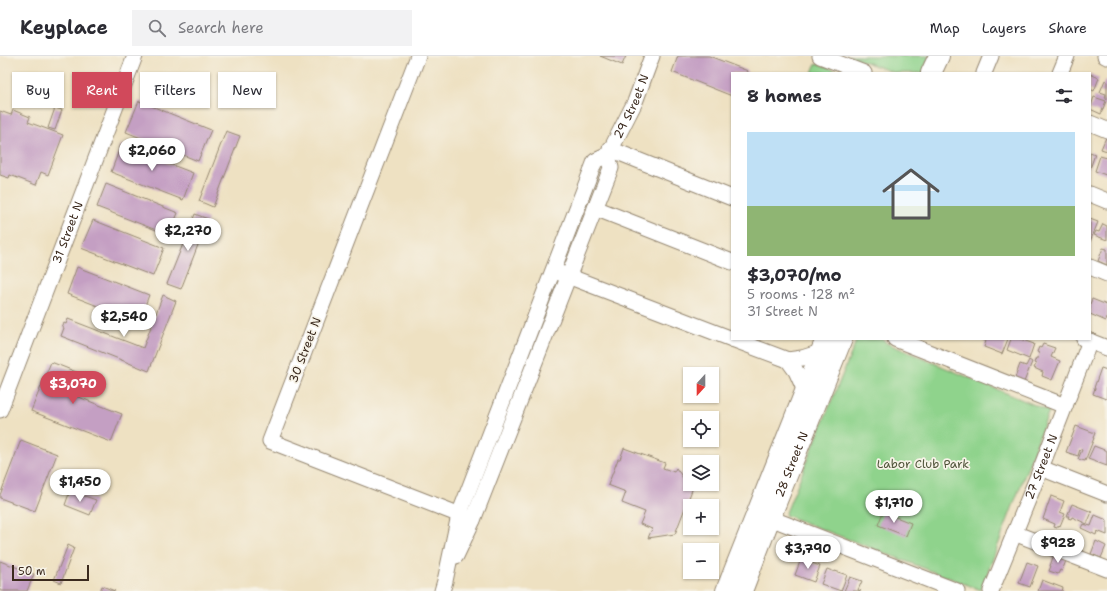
<!DOCTYPE html>
<html lang="en">
<head>
<meta charset="utf-8">
<style>
  body { margin:0; font-family:"Shantell Sans",sans-serif; background:#f2f2f3; color:#2b2b33; height:100vh; display:flex; flex-direction:column; font-size:15px; white-space:nowrap }
  * { box-sizing:border-box; margin:0 }
  p { font-size:13px; color:#7c7c81 }
  .icon { flex:none; width:22px; height:22px; fill:none; stroke:currentColor; stroke-width:2; stroke-linecap:round; stroke-linejoin:round }
  .map { position:relative; flex:1; overflow:hidden }
  .drawer { position:absolute; left:731px; top:16px; width:360px; height:268px; display:flex; flex-direction:column; background:#fff; border-radius:0px; box-shadow:0 1px 3px #0004 }
  .drawer>* { flex:none }
  .banner { position:absolute; left:12px; top:16px; width:380px; height:36px; display:flex; gap:8px }
  .needle { width:26px; rotate:201deg }
  .tools { position:absolute; left:683px; top:311px; display:grid; gap:8px }
  .tools a { display:grid; place-items:center; width:36px; height:36px; border-radius:0px; background:#fff; box-shadow:0 1px 3px #0004; font-size:20px }
  .scale { position:absolute; left:12px; bottom:10px; width:77px; box-sizing:border-box; padding-left:4px; border:2px solid #3b2a1e; border-top:0; font-size:11px; line-height:14px; white-space:nowrap; color:#3b2a1e; -webkit-text-stroke:3px #f7f3e8; paint-order:stroke }
  .price { position:absolute; translate:-50% -34px; padding:0 9px; border-radius:14px; background:#fff; color:#222; font-size:13px; line-height:26px; filter:drop-shadow(0 1px 2px #0008) }
  .price::after { content:''; position:absolute; left:50%; top:24px; width:12px; height:9px; margin-left:-6px; background:inherit; clip-path:polygon(0 0,100% 0,50% 100%) }
  .price.on { background:#d1495b; color:#fff }
  ul { padding:0; list-style:none }
  li { display:grid; align-content:center; gap:8px; height:212px; padding:0 16px }
  li+li { border-top:1px solid #e1e1e2 }
  li span { display:grid; place-items:center; height:124px; border-radius:0px; color:#555 }
  li>.icon { margin-inline-start:auto }
  span .icon { width:72px; height:72px; fill:#fffc; stroke-width:1 }
  li b { font-size:17px }
  h2 { display:flex; justify-content:space-between; align-items:center; height:48px; padding:0 16px; font-size:17px }
  .pill { padding:0 14px; border-radius:0px; background:#fff; box-shadow:0 1px 3px #0004; font-size:14px; line-height:36px }
  .pill.on { background:#d1495b; color:#fff }
  header { display:flex; align-items:center; gap:24px; box-sizing:border-box; height:56px; padding:0 20px; background:#fff; border-bottom:1px solid #e1e1e2 }
  header strong { font-size:19px }
  nav { display:flex; gap:22px; margin-inline-start:auto; font-size:14px }
  .search { width:280px; height:36px; background:#f2f2f3; display:flex; align-items:center; gap:10px; box-sizing:border-box; padding:0 14px; border-radius:0px; color:#7c7c81; font-size:15px }
  .map>svg:first-child { display:block }
  .green { fill:#8fd38c; stroke:#657e55 }
  .building { fill:#c49fc3 }
  .lines { fill:none; stroke-linecap:round; stroke-linejoin:round }
  .minor-casing { stroke:#948670; stroke-width:17 }
  .major-casing { stroke:#948670; stroke-width:22 }
  .minor { stroke:#fff; stroke-width:15 }
  .major { stroke:#fff; stroke-width:20 }
  .labels { text-anchor:middle; stroke-width:3.5; stroke-linejoin:round; paint-order:stroke }
  .street-label { font-size:12px; fill:#3b2a1e; stroke:#f7f3e8 }
  .park-label { font-size:12px; fill:#50543a; stroke:#f7f3e8 }
</style>
</head>
<body>
<header>
<strong>Keyplace</strong>
<div class="search"><svg class="icon" aria-label="search" viewBox="0 0 24 24"><circle cx="10" cy="10" r="6"/><path d="M15 15l6 6"/></svg>Search here</div>
<nav><a>Map</a><a>Layers</a><a>Share</a></nav>
</header>
<div class="map">
<svg width="1107" height="535" viewBox="0 0 1107 535">
  <rect width="100%" height="100%" fill="#f7f3e8"/>
  <filter id="ink" filterUnits="userSpaceOnUse"><feTurbulence type="fractalNoise" baseFrequency=".025" numOctaves="2"/><feDisplacementMap in="SourceGraphic" scale="8" xChannelSelector="R" yChannelSelector="G"/><feConvolveMatrix kernelMatrix="1 2 1 2 8 2 1 2 1" color-interpolation-filters="sRGB"/></filter>
  <filter id="wash" filterUnits="userSpaceOnUse"><feTurbulence type="fractalNoise" baseFrequency=".012" numOctaves="4" result="noise"/><feDisplacementMap in="SourceGraphic" scale="16" xChannelSelector="R" yChannelSelector="G"/><feGaussianBlur stdDeviation="0.9" result="paint"/><feColorMatrix in="noise" values="0 0 0 0 0 0 0 0 0 0 0 0 0 0 0 0 0 1.4 0 .05"/><feComposite in="paint" operator="in"/></filter>
  <g filter="url(#wash)">
    <rect width="100%" height="100%" fill="#eee1c2"/>
    <g class="green">
      <path d="M849 0H929L923 17H895Z"/>
      <path d="M819 8 843 17H812L815 9Z"/>
      <path d="M857 283H883L886 287 1049 355 981 534 785 459Z"/>
    </g>
    <g id="blocks">
      <g class="building">
        <path d="M600 0H626L622 9Z"/>
        <path d="M678 0H709L748 15 747 17H732V40L672 16Z"/>
        <path d="M1090 18 1099 22 1094 35 1090 33Z"/>
        <path d="M1105 24 1107 25V43L1105 42 1106 38 1100 36Z"/>
        <path d="M1094 41 1106 45 1101 58 1090 53Z"/>
        <path d="M139 45 211 74 198 105 126 76Z"/>
        <path d="M55 52 62 54 55 74 48 72Z"/>
        <path d="M13 54 30 61 28 66 63 79 48 119 41 116 36 129 10 119 9 122 0 119V55L11 59Z"/>
        <path d="M226 75 240 80 213 151 199 145Z"/>
        <path d="M1107 79V95L1101 93Z"/>
        <path d="M121 89 193 117 183 144 111 116Z"/>
        <path d="M1090 96 1095 98 1090 113Z"/>
        <path d="M1100 100 1107 102V118L1106 119 1095 115Z"/>
        <path d="M106 128 178 157 169 179 97 151Z"/>
        <path d="M195 158 208 163 181 233 167 228Z"/>
        <path d="M1090 163 1098 166 1090 186Z"/>
        <path d="M93 164 164 192 153 220 81 192Z"/>
        <path d="M1103 168 1107 170V184L1094 179 1096 175 1099 176Z"/>
        <path d="M1103 192 1107 193V209L1098 205Z"/>
        <path d="M77 211 149 239 139 266 67 238Z"/>
        <path d="M163 239 176 245 149 315 61 280 64 272 62 271 64 267 66 268 68 263 143 292Z"/>
        <path d="M1092 243 1107 249V262L1106 265 1090 258V248Z"/>
        <path d="M980 283H1008L1002 298 984 291 986 285Z"/>
        <path d="M1011 283H1020L1034 288 1029 303 1007 294Z"/>
        <path d="M1043 288 1055 292 1051 301 1060 305 1052 324 1042 320 1043 316 1034 312 1036 308 1034 307 1036 302H1038L1039 297 1037 296 1039 291 1041 292Z"/>
        <path d="M1029 304 1032 306 1024 326 1015 322 1020 308 1026 310Z"/>
        <path d="M51 306 84 319 76 340 122 358 111 386 31 355Z"/>
        <path d="M1101 312 1107 314V341L1106 343 1093 338 1095 332H1094Z"/>
        <path d="M1076 370 1095 377 1093 382H1094L1085 405 1078 403 1082 394 1080 393 1078 400 1066 396Z"/>
        <path d="M21 384 57 398 35 455 0 442V439Z"/>
        <path d="M1094 390 1107 395V410L1088 403Z"/>
        <path d="M624 392 665 407 663 412 674 416 676 412 692 434 675 478 648 482 652 473 640 468 645 456 622 447 626 436 608 429 618 403H620Z"/>
        <path d="M70 435 96 444 90 459 65 449Z"/>
        <path d="M1051 440 1064 445 1060 456 1065 458 1060 470 1059 469 1057 472 1054 471 1055 468 1043 463Z"/>
        <path d="M1072 448 1092 456 1087 468 1072 461 1071 463 1068 462 1069 460H1067Z"/>
        <path d="M883 456 911 467 906 480 878 469Z"/>
        <path d="M1095 459 1107 464V479L1097 475 1096 479 1081 472 1083 468 1091 470Z"/>
        <path d="M1096 485 1106 490 1101 502 1091 498Z"/>
        <path d="M68 489 74 492 61 527 54 524Z"/>
        <path d="M1054 498 1067 502 1062 515 1060 514 1058 518 1049 515 1051 510H1050Z"/>
        <path d="M801 503 820 510 814 526 795 519Z"/>
        <path d="M0 505 34 518 27 535H0Z"/>
        <path d="M1027 506 1038 510 1030 531 1019 527Z"/>
        <path d="M827 513 835 516V515L847 519 841 535 821 528Z"/>
        <path d="M850 521 862 525 858 534 861 535H844Z"/>
        <path d="M1042 524 1063 532 1062 535H1038Z"/>
        <path d="M102 530 115 535H100Z"/>
      </g>
    </g>
  </g>
  <g filter="url(#ink)">
    <use href="#blocks" fill-opacity="0" stroke="#948670" stroke-width="1"/>
    <g class="lines">
      <defs>
        <g id="minor">
          <path d="M418 0 270 385 473 464"/>
          <path d="M820 0 864 17"/>
          <path d="M1105 0 1107 1"/>
          <path d="M984 17 991 0"/>
          <path d="M1060 17 1067 0"/>
          <path d="M1090 67 1107 74"/>
          <path d="M610 93 732 142"/>
          <path id="s1" d="M608 99 635 46 652 0"/>
          <path d="M1090 138 1107 145"/>
          <path d="M595 152 732 206"/>
          <path d="M1090 211 1107 218"/>
          <path d="M560 217 732 283"/>
          <path d="M732 283 788 304 802 302 821 296"/>
          <path d="M895 283 1065 350"/>
          <path d="M1084 283 1107 292"/>
          <path d="M788 304 796 315 805 335"/>
          <path id="s2" d="M0 354 135 0"/>
          <path d="M1041 412 1107 438"/>
          <path d="M760 460 770 462 957 535"/>
          <path d="M1014 477 1107 513"/>
          <path d="M456 500 473 464 611 112 608 99"/>
          <path d="M442 535 445 525 459 459 595 105 608 99"/>
          <path id="s3" d="M991 535 1041 412 1090 285"/>
        </g>
        <g id="major">
          <path d="M931 17 939 0"/>
          <path d="M726 535 826 283"/>
          <path id="s4" d="M742 535 770 462 842 283"/>
        </g>
      </defs>
      <use href="#minor" class="minor-casing"/>
      <use href="#major" class="major-casing"/>
      <use href="#minor" class="minor"/>
      <use href="#major" class="major"/>
    </g>
  </g>
  <g class="labels">
    <g class="street-label">
      <text dy="4" stroke="none"><textPath href="#s1" startOffset="54">29 Street N</textPath></text>
      <text dy="4" stroke="none"><textPath href="#s2" startOffset="190">31 Street N</textPath></text>
      <text transform="translate(305 294) rotate(-69)" y="4">30 Street N</text>
      <text dy="4" stroke="none"><textPath href="#s4" startOffset="136">28 Street N</textPath></text>
      <text dy="4" stroke="none"><textPath href="#s3" startOffset="134">27 Street N</textPath></text>
    </g>
    <g class="park-label">
      <text x="923" y="412">Labor Club Park</text>
    </g>
  </g>
</svg>
<div class="tools">
<a><svg class="needle" viewBox="-14 -14 28 28"><path d="M0-13l5 13h-10z" fill="#e53935"/><path d="M0 13l5-13h-10z" fill="#7c7c81"/></svg></a>
<a><svg class="icon" aria-label="locate" viewBox="0 0 24 24"><circle cx="12" cy="12" r="6"/><path d="M12 2v4M12 18v4M2 12h4M18 12h4"/></svg></a>
<a><svg class="icon" aria-label="layers" viewBox="0 0 24 24"><path d="M12 4l9 5-9 5-9-5zM3 14l9 5 9-5"/></svg></a>
<a>+</a>
<a>−</a>
</div>
<div class="scale">50 m</div>
<b class="price" style="left:152px;top:116px">$2,060</b>
<b class="price" style="left:188px;top:196px">$2,270</b>
<b class="price" style="left:124px;top:282px">$2,540</b>
<b class="price on" style="left:73px;top:349px">$3,070</b>
<b class="price" style="left:80px;top:447px">$1,450</b>
<b class="price" style="left:894px;top:468px">$1,710</b>
<b class="price" style="left:1058px;top:508px">$928</b>
<b class="price" style="left:808px;top:514px">$3,790</b>
<div class="banner">
<a class="pill">Buy</a>
<a class="pill on">Rent</a>
<a class="pill">Filters</a>
<a class="pill">New</a>
</div>
<section class="drawer">
<h2>8 homes<svg class="icon" aria-label="filters" viewBox="0 0 24 24"><path d="M4 7h16M4 17h16"/><circle cx="9" cy="7" r="2"/><circle cx="15" cy="17" r="2"/></svg></h2>
<ul>
<li><span style="background:linear-gradient(#bfe0f5 60%,#8fb573 0)"><svg class="icon" aria-label="home" viewBox="0 0 24 24"><path d="M3 11l9-7 9 7M6 9v11h12V9"/></svg></span><div><b>$3,070/mo</b><p>5 rooms · 128 m²</p><p>31 Street N</p></div></li>
</ul>
</section>
</div>
</body>
</html>
